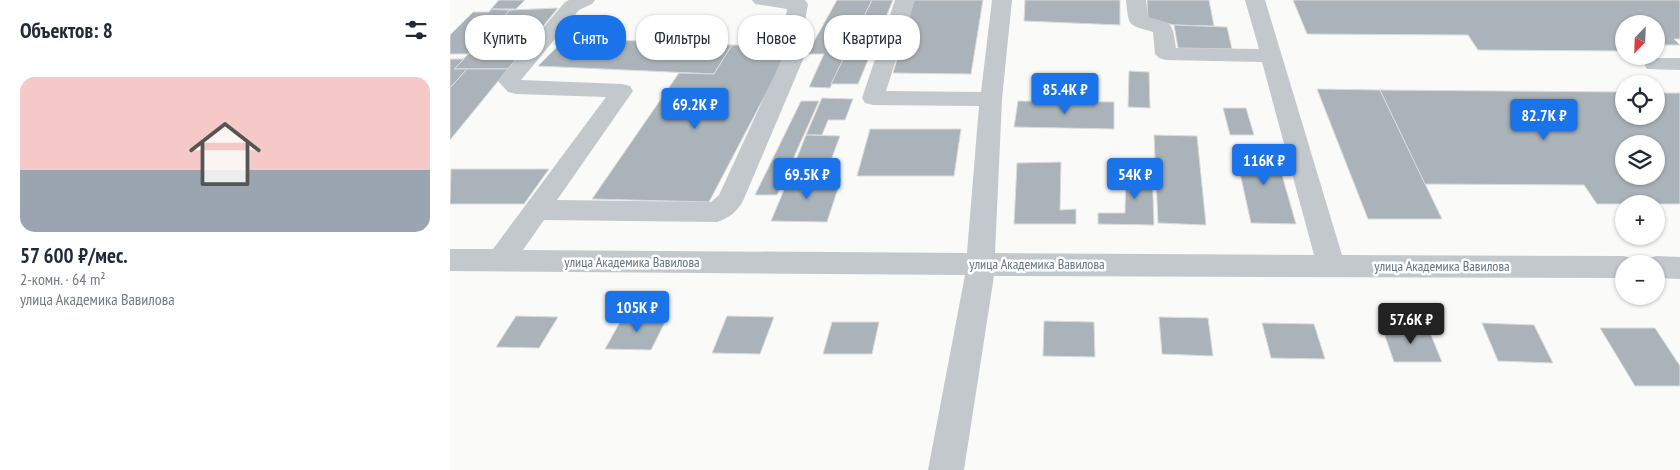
<!DOCTYPE html>
<html lang="ru">
<head>
<meta charset="utf-8">
<style>
  body { margin:0; font-family:"PT Sans Narrow",sans-serif; background:#f2f2f3; color:#1f2937; height:100vh; display:flex; flex-direction:column; font-size:19px; white-space:nowrap }
  * { box-sizing:border-box; margin:0 }
  p { font-size:16px; color:#747a83 }
  .icon { flex:none; width:28px; height:28px; fill:none; stroke:currentColor; stroke-width:2; stroke-linecap:round; stroke-linejoin:round }
  .map { position:relative; flex:1; overflow:hidden }
  .panel { display:flex; flex-direction:column; background:#fff; width:450px }
  .panel>* { flex:none }
  .banner { position:absolute; left:15px; top:15px; width:475px; height:45px; display:flex; gap:10px }
  .needle { width:32px; rotate:203deg }
  .buttons { position:absolute; left:1165px; top:15px; display:grid; gap:10px }
  .buttons a { display:grid; place-items:center; width:50px; height:50px; border-radius:50%; background:#fff; box-shadow:0 1px 4px #0004; font-size:25px }
  .price { position:absolute; translate:-50% -42px; padding:0 11px; border-radius:5px; background:#1a73e8; color:#fff; font-size:16px; line-height:32px; filter:drop-shadow(0 1px 2px #0008) }
  .price::after { content:''; position:absolute; left:50%; top:30px; width:15px; height:11px; margin-left:-8px; background:inherit; clip-path:polygon(0 0,100% 0,50% 100%) }
  .price.on { background:#222; color:#fff }
  ul { padding:0; list-style:none }
  li { display:grid; align-content:center; gap:10px; height:265px; padding:0 20px }
  li span { display:grid; place-items:center; height:155px; border-radius:15px; color:#555 }
  li>.icon { margin-inline-start:auto }
  span .icon { width:90px; height:90px; fill:#fffc; stroke-width:1 }
  li b { font-size:21px }
  h2 { display:flex; justify-content:space-between; align-items:center; height:60px; padding:0 20px; font-size:21px }
  .chip { padding:0 18px; border-radius:20px; background:#fff; box-shadow:0 1px 4px #0004; font-size:18px; line-height:45px }
  .chip.on { background:#1a73e8; color:#fff }
  main { display:flex; flex:1; min-height:0 }
  .map>svg:first-child { display:block }
  .building { fill:#aab3b9; stroke:#dcdcda; fill-rule:evenodd }
  .lines { fill:none; stroke-linecap:round; stroke-linejoin:round }
  .minor { fill:#c3c8cc; fill-rule:evenodd }
  .labels { text-anchor:middle; stroke-width:5; stroke-linejoin:round; paint-order:stroke }
  .street-label { font-size:14px; fill:#657683; stroke:#fff }
</style>
</head>
<body>
<main>
<section class="panel">
<h2>Объектов: 8<svg class="icon" aria-label="filters" viewBox="0 0 24 24"><path d="M4 7h16M4 17h16"/><circle cx="9" cy="7" r="2"/><circle cx="15" cy="17" r="2"/></svg></h2>
<ul>
<li><span style="background:linear-gradient(#f6c9c9 60%,#9aa5b1 0)"><svg class="icon" aria-label="home" viewBox="0 0 24 24"><path d="M3 11l9-7 9 7M6 9v11h12V9"/></svg></span><div><b>57 600 ₽/мес.</b><p>2-комн. · 64 m²</p><p>улица Академика Вавилова</p></div></li>
</ul>
</section>
<div class="map">
<svg width="1230" height="470" viewBox="0 0 1230 470">
  <rect width="100%" height="100%" fill="#fafaf8"/>
  <g class="building">
    <path d="M49 0H75L66 9H41Z"/>
    <path d="M387 0H422L380 88 359 87 374 54H357Z"/>
    <path d="M422 0H443L408 84H381Z"/>
    <path d="M464 0H533L521 74 443 73Z"/>
    <path d="M575 0H670V25L574 21Z"/>
    <path d="M697 0H759L764 26 724 25 698 19Z"/>
    <path d="M843 0H1230V39H1224L1230 45H1208L1206 24H1174V51L1028 50 1018 35 857 34Z"/>
    <path d="M108 8 58 69H4L60 10Z"/>
    <path d="M41 9 60 10 19 54H0V35L23 12H39Z"/>
    <path d="M724 25 777 27 782 49 728 48Z"/>
    <path d="M116 38 282 45 264 74 88 66Z"/>
    <path d="M282 45 341 46 259 202 142 199 229 73 264 74Z"/>
    <path d="M0 59H14L4 69H17L0 88Z"/>
    <path d="M17 69H58L0 140V88Z"/>
    <path d="M679 71 699 72 700 108 678 107Z"/>
    <path d="M867 89 930 90 992 219H918Z"/>
    <path d="M930 90 1174 92V116H1206V93H1230V204H1147L1134 185 975 184ZM1174 144H1206V176H1174Z"/>
    <path d="M372 98 403 99 395 120H378L372 135H356Z"/>
    <path d="M351 101H369L327 195H305Z"/>
    <path d="M568 101 664 102V129L564 127Z"/>
    <path d="M773 108H796L804 135H780Z"/>
    <path d="M420 129H511L504 176H407Z"/>
    <path d="M356 135 390 136 374 179 339 178Z"/>
    <path d="M704 135 747 136 756 225 708 223Z"/>
    <path d="M784 146 824 147 846 224 801 223Z"/>
    <path d="M611 162 610 210 626 209V224H564L567 163Z"/>
    <path d="M676 167 702 168 704 225 648 224V213H675Z"/>
    <path d="M1 169H99L74 204H0Z"/>
    <path d="M339 178 391 179 377 222 321 221Z"/>
    <path d="M174 315 218 316 201 350 155 349Z"/>
    <path d="M66 316 108 317 89 348 46 347Z"/>
    <path d="M277 316 324 317 310 354 262 353Z"/>
    <path d="M709 317 758 318 763 356 712 354Z"/>
    <path d="M594 321 644 322 645 357 593 356Z"/>
    <path d="M382 322H429L422 354H373Z"/>
    <path d="M812 323 864 324 875 359 821 358Z"/>
    <path d="M1032 323 1084 325 1103 363 1048 361Z"/>
    <path d="M932 327 978 328 992 362H944Z"/>
    <path d="M1150 328H1205L1230 366V386H1185Z"/>
  </g>
  <g class="lines">
    <g class="minor">
      <path d="M119 0H145L142 4 129 10 71 80 172 84 180 86 183 91 107 200 261 202 269 195 342 37 334 29 337 9 305 4 302 0H355L358 4 354 27 363 36 293 201C287 212 279 218 267 222L94 220 73 250 517 253 529 106 423 105 415 103 412 98 445 0H465L436 91 531 92 542 0H562L552 99 545 253 864 255 812 62 716 60 709 58 705 54 703 32C677 24 679 27 676 0H696L698 17C723 24 722 21 726 48L809 49 795 0H815L892 255 1174 256 1184 259 1187 264H1174V278L544 276 514 470H478L515 275 0 271V249H43L156 97 66 94 58 92 48 81 115 2Z"/>
      <path d="M1205 58H1230V70L1197 69 1194 64 1197 59Z"/>
      <path d="M1206 256 1230 257V279L1206 278V264H1193L1196 259Z"/>
    </g>
  </g>
  <g class="labels">
    <g class="street-label">
      <text x="182" y="267">улица Академика Вавилова</text>
      <text x="587" y="269">улица Академика Вавилова</text>
      <text x="992" y="271">улица Академика Вавилова</text>
    </g>
  </g>
</svg>
<div class="buttons">
<a><svg class="needle" viewBox="-14 -14 28 28"><path d="M0-13l5 13h-10z" fill="#e53935"/><path d="M0 13l5-13h-10z" fill="#747a83"/></svg></a>
<a><svg class="icon" aria-label="locate" viewBox="0 0 24 24"><circle cx="12" cy="12" r="6"/><path d="M12 2v4M12 18v4M2 12h4M18 12h4"/></svg></a>
<a><svg class="icon" aria-label="layers" viewBox="0 0 24 24"><path d="M12 4l9 5-9 5-9-5zM3 14l9 5 9-5"/></svg></a>
<a>+</a>
<a>−</a>
</div>
<b class="price" style="left:615px;top:115px">85.4K ₽</b>
<b class="price" style="left:245px;top:130px">69.2K ₽</b>
<b class="price" style="left:1094px;top:141px">82.7K ₽</b>
<b class="price" style="left:814px;top:186px">116K ₽</b>
<b class="price" style="left:357px;top:200px">69.5K ₽</b>
<b class="price" style="left:685px;top:200px">54K ₽</b>
<b class="price" style="left:187px;top:333px">105K ₽</b>
<b class="price on" style="left:961px;top:345px">57.6K ₽</b>
<div class="banner">
<a class="chip">Купить</a>
<a class="chip on">Снять</a>
<a class="chip">Фильтры</a>
<a class="chip">Новое</a>
<a class="chip">Квартира</a>
</div>
</div>
</main>
</body>
</html>
